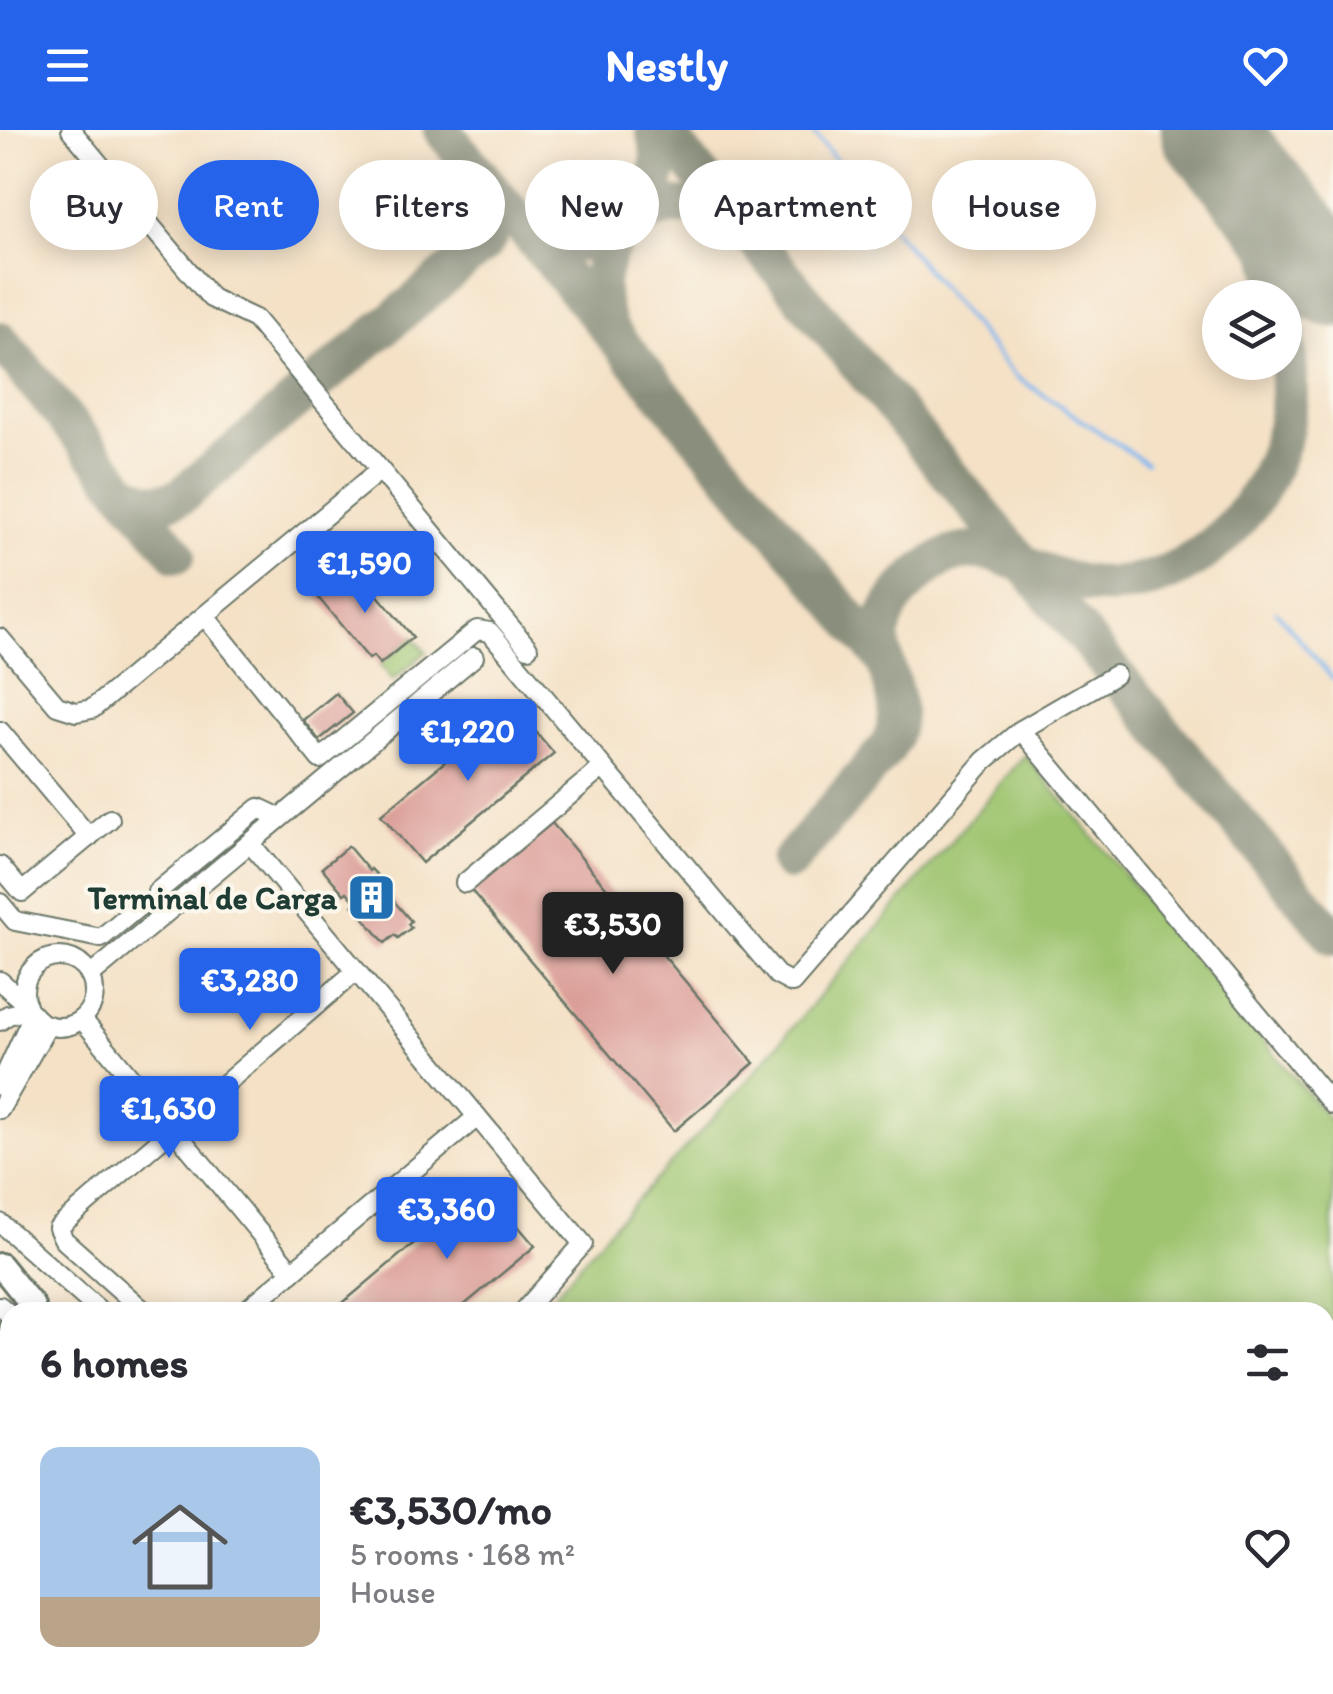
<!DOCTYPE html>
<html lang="en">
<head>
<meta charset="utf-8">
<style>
  body { margin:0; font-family:Itim,sans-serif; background:#f2f2f3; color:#2b2b33; height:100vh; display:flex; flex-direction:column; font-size:38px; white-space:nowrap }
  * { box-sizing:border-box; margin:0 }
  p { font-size:32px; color:#7c7c81 }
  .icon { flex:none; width:55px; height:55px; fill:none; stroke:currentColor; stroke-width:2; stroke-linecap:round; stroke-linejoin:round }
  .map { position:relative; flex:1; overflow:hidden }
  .details { position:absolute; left:0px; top:1172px; width:1335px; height:392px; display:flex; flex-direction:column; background:#fff; border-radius:30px 30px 0 0; box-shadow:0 5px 25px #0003 }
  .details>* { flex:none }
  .hud { position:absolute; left:30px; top:30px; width:1275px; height:90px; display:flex; gap:20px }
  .buttons { position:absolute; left:1202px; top:150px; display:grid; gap:20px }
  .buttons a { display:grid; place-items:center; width:100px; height:100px; border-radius:50%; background:#fff; box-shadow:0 5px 25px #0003; font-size:50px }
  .price { position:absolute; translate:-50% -85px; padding:0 22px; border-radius:10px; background:#2563eb; color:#fff; font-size:32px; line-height:65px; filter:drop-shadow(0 2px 5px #0008) }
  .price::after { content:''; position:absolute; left:50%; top:60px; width:30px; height:22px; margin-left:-15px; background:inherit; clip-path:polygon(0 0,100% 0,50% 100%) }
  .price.selected { background:#222; color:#fff }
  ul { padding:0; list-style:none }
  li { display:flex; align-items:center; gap:30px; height:250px; padding:0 40px }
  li+li { border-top:2px solid #e1e1e2 }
  li span { display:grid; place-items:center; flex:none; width:280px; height:200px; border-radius:20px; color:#555 }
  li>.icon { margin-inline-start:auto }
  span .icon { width:120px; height:120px; fill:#fffc; stroke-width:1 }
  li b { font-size:42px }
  h2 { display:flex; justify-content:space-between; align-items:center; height:120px; padding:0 40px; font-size:42px }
  .chip { padding:0 35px; border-radius:45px; background:#fff; box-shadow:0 5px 25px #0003; font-size:35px; line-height:90px }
  .chip.selected { background:#2563eb; color:#fff }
  header { display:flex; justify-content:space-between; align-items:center; height:130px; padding:0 40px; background:#2563eb; color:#fff; font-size:45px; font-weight:700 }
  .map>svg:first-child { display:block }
  .green { fill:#9ec470; stroke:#5e8052; stroke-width:2.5 }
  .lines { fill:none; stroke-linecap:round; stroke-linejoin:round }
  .stream { stroke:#81b8f0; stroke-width:4 }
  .taxiway { stroke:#8a8f7d; stroke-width:38 }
  .runway { stroke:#8a8f7d; stroke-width:95 }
  .building { fill:#da9c96 }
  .minor-casing { stroke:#6a7667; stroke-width:22 }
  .major-casing { stroke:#6a7667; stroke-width:28 }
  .minor { stroke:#fff; stroke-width:18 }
  .major { stroke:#fff; stroke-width:22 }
  .rail { stroke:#1f3d34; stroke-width:4 }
  .labels { text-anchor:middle; stroke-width:8; stroke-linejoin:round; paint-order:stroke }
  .poi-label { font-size:32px; font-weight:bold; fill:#1f3d34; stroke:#fbf7ec; text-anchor:end }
</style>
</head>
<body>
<header><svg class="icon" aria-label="menu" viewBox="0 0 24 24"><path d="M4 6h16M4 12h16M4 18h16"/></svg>Nestly<svg class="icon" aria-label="heart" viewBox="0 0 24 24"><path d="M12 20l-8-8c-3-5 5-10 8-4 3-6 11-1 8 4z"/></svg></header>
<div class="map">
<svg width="1333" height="1564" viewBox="0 0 1333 1564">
  <rect width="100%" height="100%" fill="#fbf7ec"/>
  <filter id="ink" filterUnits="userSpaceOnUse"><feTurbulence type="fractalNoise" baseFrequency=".01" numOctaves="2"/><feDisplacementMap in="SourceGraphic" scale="20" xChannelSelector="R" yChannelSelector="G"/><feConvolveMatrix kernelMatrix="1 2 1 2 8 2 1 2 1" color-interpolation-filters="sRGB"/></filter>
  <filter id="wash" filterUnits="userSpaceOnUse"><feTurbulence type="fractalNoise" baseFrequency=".0048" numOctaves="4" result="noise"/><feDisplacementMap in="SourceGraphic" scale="40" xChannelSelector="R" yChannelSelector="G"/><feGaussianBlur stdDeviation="2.25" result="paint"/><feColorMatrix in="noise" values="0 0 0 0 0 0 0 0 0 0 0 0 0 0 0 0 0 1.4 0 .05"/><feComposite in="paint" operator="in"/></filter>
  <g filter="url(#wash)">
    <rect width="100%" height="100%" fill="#f4e1c6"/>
    <g class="green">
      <path d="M413 507 426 522 393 550 380 534Z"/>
      <path d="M1025 625 1333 994V1564H576L565 1555H1325V1182H540L606 1103 733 967Z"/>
    </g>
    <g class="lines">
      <g class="stream">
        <path d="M811 0 861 60"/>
        <path d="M882 86 1015 246 1146 333"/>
        <path d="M1276 481 1333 549"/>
      </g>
      <g class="taxiway">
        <path d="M442 0 883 528"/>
        <path d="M663 0 1333 806"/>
        <path d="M1238 36 1261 80 1282 168"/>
        <path d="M524 95C590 148 681 77 654 0"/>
        <path d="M608 196C572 112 666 40 739 96"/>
        <path d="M0 210 177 424"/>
        <path d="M124 359C143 373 159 375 181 366L484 114C499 94 499 77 488 55"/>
        <path d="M789 732 887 618C924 554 843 522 907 456 973 387 1009 439 1081 453 1179 471 1265 388 1285 297 1293 260 1287 220 1285 183"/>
      </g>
      <path class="runway" d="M1208 0 1333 150"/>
    </g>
    <g id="blocks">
      <g class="building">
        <path d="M353 436 413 507 380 534 373 526 369 529 317 466Z"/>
        <path d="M336 563 353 583 319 610 303 590Z"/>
        <path d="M513 575 554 623 422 733 381 685Z"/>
        <path d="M552 693 754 933 674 1001 471 760Z"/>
        <path d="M348 716 369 741 371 739 376 744 373 747 411 791 408 794 411 798 398 808 395 805 385 813 353 775 356 772 347 762 344 764 322 738Z"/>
        <path d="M483 1055 535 1116 456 1182H332Z"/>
        <path d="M0 1192 10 1200V1343L0 1331Z"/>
        <path d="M194 1555H319L312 1564H202Z"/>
        <path d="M347 1555H395L406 1564H339Z"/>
      </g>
    </g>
  </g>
  <g filter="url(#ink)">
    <use href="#blocks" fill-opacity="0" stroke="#6a7667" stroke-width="2.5"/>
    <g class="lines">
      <defs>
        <g id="minor">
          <path d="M71 0 211 168 255 189 528 518"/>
          <path d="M211 494 320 629 477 500 490 502 777 845 792 853 984 631 1021 600 1115 545"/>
          <path d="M0 508 57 576 76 582 92 579 380 340"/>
          <path d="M1021 600 1333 975"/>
          <path d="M0 601 89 707"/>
          <path d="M250 713 583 1114 523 1182"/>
          <path d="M0 736 22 762 110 689"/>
          <path d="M465 753 603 637"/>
          <path d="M0 773 15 791 101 808 143 773"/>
          <path d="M159 788 157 762 259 678 280 688"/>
          <circle cx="59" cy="862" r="35"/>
          <path d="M90 846 474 527"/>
          <path d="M0 851 27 875"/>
          <path d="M82 889 292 1142"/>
          <path d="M0 891 8 885 29 880"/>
          <path d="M0 956 33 885"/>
          <path d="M0 979 48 895"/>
          <path d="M0 1093 101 1182"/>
          <path d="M0 1176 10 1185"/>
          <path d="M145 1182 64 1110 58 1098 356 841"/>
          <path d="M244 1182 477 987"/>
          <path d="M0 1392 10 1403"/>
          <path d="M141 1555 148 1564"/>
          <path d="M440 1555 450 1564"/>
          <path d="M532 1555 543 1564"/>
          <path d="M322 1564 330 1555"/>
        </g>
        <g id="major">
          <path d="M0 1135 33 1176"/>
          <path d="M467 1555 478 1564"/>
        </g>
      </defs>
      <use href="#minor" class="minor-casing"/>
      <use href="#major" class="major-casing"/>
      <use href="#minor" class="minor"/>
      <use href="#major" class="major"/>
      <g class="rail">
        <path d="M0 1359 10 1370"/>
        <path d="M172 1555 180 1564"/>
      </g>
    </g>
  </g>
  <defs>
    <symbol id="building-square" viewBox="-11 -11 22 22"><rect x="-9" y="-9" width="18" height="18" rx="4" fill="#1f6fb2" stroke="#fbf7ec"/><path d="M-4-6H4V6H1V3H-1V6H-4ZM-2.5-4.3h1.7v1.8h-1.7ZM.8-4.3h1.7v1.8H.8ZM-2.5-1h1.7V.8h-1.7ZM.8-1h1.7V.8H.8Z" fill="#fff"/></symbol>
  </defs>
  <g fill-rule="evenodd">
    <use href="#building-square" x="344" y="740" width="55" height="55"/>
  </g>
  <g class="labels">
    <g class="poi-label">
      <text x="337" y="779">Terminal de Carga</text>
    </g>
  </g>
</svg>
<div class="buttons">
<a><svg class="icon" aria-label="layers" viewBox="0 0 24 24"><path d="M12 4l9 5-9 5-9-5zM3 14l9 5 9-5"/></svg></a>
</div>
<b class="price" style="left:365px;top:486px">€1,590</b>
<b class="price" style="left:468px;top:654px">€1,220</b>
<b class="price selected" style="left:613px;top:847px">€3,530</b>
<b class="price" style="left:250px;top:903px">€3,280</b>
<b class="price" style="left:169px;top:1031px">€1,630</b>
<b class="price" style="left:447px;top:1132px">€3,360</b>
<div class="hud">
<a class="chip">Buy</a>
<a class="chip selected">Rent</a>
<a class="chip">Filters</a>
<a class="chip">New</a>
<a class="chip">Apartment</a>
<a class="chip">House</a>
</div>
<section class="details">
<h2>6 homes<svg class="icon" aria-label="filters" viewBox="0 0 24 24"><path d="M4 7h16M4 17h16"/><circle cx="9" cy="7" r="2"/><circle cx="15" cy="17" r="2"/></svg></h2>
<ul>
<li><span style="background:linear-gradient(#a9c7e8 75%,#b9a48a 0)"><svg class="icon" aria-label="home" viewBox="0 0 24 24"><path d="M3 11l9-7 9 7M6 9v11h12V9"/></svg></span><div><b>€3,530/mo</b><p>5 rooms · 168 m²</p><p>House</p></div><svg class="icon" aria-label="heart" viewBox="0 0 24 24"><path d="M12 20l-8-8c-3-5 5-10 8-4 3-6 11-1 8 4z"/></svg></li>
</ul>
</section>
</div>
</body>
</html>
